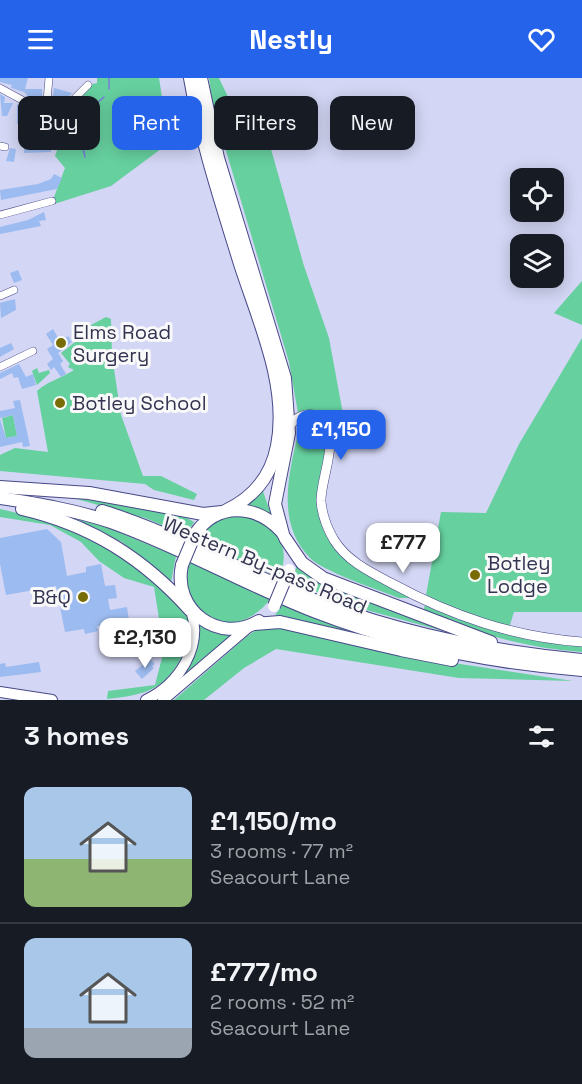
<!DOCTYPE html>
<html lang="en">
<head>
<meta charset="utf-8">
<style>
  body { margin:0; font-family:"Space Grotesk",sans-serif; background:#20242c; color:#f1f3f6; height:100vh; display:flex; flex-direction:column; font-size:22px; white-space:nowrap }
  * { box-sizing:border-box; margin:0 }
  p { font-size:20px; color:#9ea1a6 }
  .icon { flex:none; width:33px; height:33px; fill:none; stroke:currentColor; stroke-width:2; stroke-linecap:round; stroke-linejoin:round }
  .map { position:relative; height:622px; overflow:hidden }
  .drawer { display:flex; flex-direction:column; background:#171b24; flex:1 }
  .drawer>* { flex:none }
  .guide { position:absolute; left:18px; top:18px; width:546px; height:54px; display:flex; gap:12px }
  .controls { position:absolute; left:510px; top:90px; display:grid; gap:12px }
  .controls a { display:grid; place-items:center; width:54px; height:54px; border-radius:12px; background:#171b24; box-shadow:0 3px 15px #0003; font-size:30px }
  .price { position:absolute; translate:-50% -51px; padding:0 14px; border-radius:12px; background:#fff; color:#222; font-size:20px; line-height:39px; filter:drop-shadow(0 2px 3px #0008) }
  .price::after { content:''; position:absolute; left:50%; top:36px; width:18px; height:14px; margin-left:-9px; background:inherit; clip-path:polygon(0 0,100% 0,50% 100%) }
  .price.selected { background:#2563eb; color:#fff }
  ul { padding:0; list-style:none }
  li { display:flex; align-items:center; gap:18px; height:150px; padding:0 24px }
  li+li { border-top:2px solid #363941 }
  li span { display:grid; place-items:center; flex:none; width:168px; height:120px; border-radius:12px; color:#555 }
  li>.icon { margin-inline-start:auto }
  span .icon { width:72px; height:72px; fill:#fffc; stroke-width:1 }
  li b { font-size:26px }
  h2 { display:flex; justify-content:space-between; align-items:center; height:72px; padding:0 24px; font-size:26px }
  .tag { padding:0 21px; border-radius:12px; background:#171b24; box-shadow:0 3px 15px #0003; font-size:21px; line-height:54px }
  .tag.selected { background:#2563eb; color:#fff }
  header { display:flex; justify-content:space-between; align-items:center; height:78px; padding:0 24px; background:#2563eb; color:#fff; font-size:27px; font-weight:700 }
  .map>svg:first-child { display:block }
  .green { fill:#66d09f }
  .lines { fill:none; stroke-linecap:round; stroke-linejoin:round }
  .stream { stroke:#7b7cda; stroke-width:1.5 }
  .building { fill:#9cbbf0 }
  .street-casing { stroke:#484888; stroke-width:8 }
  .secondary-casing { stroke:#484888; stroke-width:10 }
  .primary-casing { stroke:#484888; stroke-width:12 }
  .highway-casing { stroke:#484888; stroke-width:14 }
  .street { stroke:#fff; stroke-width:7 }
  .secondary { stroke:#fff; stroke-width:9 }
  .primary { stroke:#fff; stroke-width:10 }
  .highway { stroke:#fff; stroke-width:12 }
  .highway-bridge-casing { stroke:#484888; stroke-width:14; stroke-linecap:butt }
  .highway-bridge { stroke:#fff; stroke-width:12 }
  .poi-dot { fill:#786c06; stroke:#f9f9f9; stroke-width:2 }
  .labels { text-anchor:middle; stroke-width:6; stroke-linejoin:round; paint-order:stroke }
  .poi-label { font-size:20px; fill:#323451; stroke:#f9f9f9; text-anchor:start }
  .street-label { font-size:20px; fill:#323451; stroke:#f9f9f9 }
</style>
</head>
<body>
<header><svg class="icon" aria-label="menu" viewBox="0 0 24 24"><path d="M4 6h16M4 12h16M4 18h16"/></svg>Nestly<svg class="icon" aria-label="heart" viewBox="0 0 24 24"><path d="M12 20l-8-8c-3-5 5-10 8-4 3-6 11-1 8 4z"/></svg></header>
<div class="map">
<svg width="582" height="622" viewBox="0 0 582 622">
  <rect width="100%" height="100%" fill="#d3d6f4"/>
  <g class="green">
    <path d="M97 0H159L169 65 111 108 51 127 65 90 55 78 65 48H38L39 30 57 29 66 34 65 31 88 7 97 5Z"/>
    <path d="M209 0H219L230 23 271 71 304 188 329 260 343 336 339 358C330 336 320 333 298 335L289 284 213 29Z"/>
    <path d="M582 203V247L554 235Z"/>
    <path d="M106 239 111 241 112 278 121 337 143 398H161L197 416 194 422 154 412 145 406 0 393V377L15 370 48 374 37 313C48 303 60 301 74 292L68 289 70 286 61 275 79 261 76 255Z"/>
    <path d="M582 260V534H514L509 550 468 538 426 517 441 434 486 435 519 366Z"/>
    <path d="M37 290 39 295 49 292 50 295 37 307 32 293Z"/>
    <path d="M13 337 17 358 6 360 2 340Z"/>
    <path d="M307 343H314L322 346C331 370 324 381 320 405 307 472 362 494 412 520H399C379 512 324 494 310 480 274 443 290 392 300 347Z"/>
    <path d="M262 410 270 434H274L273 438 246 427Z"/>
    <path d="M62 417 177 434 194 444 186 457 145 440Z"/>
    <path d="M0 431C64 445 121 469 168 516 174 522 183 528 186 536 193 550 187 566 181 580 164 614 141 617 107 621L108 613 155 607 164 572 154 509 124 500 99 483 81 464 50 447 0 439Z"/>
    <path d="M246 436C277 451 291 463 280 500L198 463C211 440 221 440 246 436Z"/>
    <path d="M72 440 104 448 176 478 171 504 122 464Z"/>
    <path d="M188 483 271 520C236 568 175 541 188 483Z"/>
    <path d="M297 486 447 554 359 530 292 505Z"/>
    <path d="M284 525 376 560 275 537Z"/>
    <path d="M425 527C477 544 527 564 582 567V574C526 570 475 555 423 534Z"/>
    <path d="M199 545 234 556 186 597 184 595 198 568Z"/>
    <path d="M270 549 291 550 414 579 573 603 459 600 276 571 244 590 204 622H174L246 559 258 551Z"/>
  </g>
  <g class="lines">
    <g class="stream">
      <path d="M109 11V0"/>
      <path d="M76 43 104 19"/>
      <path d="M79 52 85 79"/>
    </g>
  </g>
  <g class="building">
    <path d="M0 0H28L25 11H42V19H29L24 14 11 10 12 7 0 4Z"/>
    <path d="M54 10 72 15 66 21 53 18Z"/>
    <path d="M0 16 5 19 4 25H13L7 38H2Z"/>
    <path d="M17 26 24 30V47L17 46Z"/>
    <path d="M38 64 52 65 51 74 24 75V67H38Z"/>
    <path d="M10 70 16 71 14 84 6 83Z"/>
    <path d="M54 96 62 100 57 111 1 122 0 112 38 106 51 101Z"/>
    <path d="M44 134 46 142 39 143 41 148 0 156V149L28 142Z"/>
    <path d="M18 192 22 202 14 205 10 195Z"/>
    <path d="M15 221 16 232 1 240 0 225Z"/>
    <path d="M53 251 60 263 68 258 72 264 58 275 63 283 60 286 66 296 61 299 54 289 51 292 47 286 53 281 47 271 53 267 46 256Z"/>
    <path d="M11 265 14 271 0 279V270Z"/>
    <path d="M19 286 26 299 33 296 36 307 22 311 18 299 14 300 12 295 0 301V295Z"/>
    <path d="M20 322 30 368 23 369 22 364 0 369V341L6 360 17 358 13 337 0 340V333L15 330 13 323Z"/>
    <path d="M47 451 61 464 67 498 86 494V489L101 486 105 508 115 507 117 520 108 521 110 532 127 529 129 542 97 548 98 553 85 556 84 551 65 554 56 508 6 517 0 486V460Z"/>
    <path d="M150 581 155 586 152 588 154 590 142 601 135 593Z"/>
    <path d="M39 584 41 594 0 599V586L5 585 6 589Z"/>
  </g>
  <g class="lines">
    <defs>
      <g id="street">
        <path d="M0 10 35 29"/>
        <path d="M47 23 49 0"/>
        <path d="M59 53H35V29L47 23 67 28 88 7"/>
        <path d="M0 68 5 69"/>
        <path d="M0 137 52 123"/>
        <path d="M0 218 14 212"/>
        <path d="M0 289 33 273"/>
      </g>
      <path id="secondary" d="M290 347C296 340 304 335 314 337 347 343 320 400 321 423 322 437 327 450 334 462 347 483 370 494 391 505 452 538 513 559 582 564"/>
      <g id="primary">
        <path d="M0 614 52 622"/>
        <path d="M146 622C179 606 203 569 191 532"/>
        <path d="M163 622 251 547"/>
      </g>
      <g id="highway">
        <path d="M190 0C201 64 221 124 240 186 258 242 289 308 277 368 271 399 253 420 225 433"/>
        <path d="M201 0 218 80 285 300 289 355 275 426 283 456"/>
        <path d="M0 409 89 415 203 436 222 434"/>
        <path d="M0 420C38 426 75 432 111 444 181 469 246 507 316 534 401 567 491 585 582 592"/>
        <path d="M22 431C91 447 143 480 190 532"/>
        <path d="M102 433C170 454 233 489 299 516 389 553 485 573 582 582"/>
        <path d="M195 456C217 424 256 426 281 453"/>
        <path d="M285 460 302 485 323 500 491 564"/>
        <path d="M182 487C172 532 219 567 259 543"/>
        <path d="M254 546 280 544 401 572 452 582"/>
      </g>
    </defs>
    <use href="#street" class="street-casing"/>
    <use href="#secondary" class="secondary-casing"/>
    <use href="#primary" class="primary-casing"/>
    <use href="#highway" class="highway-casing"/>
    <use href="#street" class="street"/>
    <use href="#secondary" class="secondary"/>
    <use href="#primary" class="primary"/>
    <use href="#highway" class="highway"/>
    <defs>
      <g id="highway-bridge">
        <path d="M182 487 195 456"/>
        <path d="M274 528 289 492"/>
      </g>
    </defs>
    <use href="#highway-bridge" class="highway-bridge-casing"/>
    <use href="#highway-bridge" class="highway-bridge"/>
  </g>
  <g class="poi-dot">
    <circle cx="61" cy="265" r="6"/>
    <circle cx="60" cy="325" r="6"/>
    <circle cx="475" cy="497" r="6"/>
    <circle cx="83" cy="519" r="6"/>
  </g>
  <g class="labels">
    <g class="poi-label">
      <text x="73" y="261">Elms Road<tspan x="73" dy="23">Surgery</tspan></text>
      <text x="72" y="332">Botley School</text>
      <text x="487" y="492">Botley<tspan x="487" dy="23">Lodge</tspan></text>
      <text x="71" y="526" text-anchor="end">B&amp;Q</text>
    </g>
    <g class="street-label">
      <text transform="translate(265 487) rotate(23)" y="7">Western By-pass Road</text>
    </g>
  </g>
</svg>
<div class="controls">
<a><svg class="icon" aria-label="locate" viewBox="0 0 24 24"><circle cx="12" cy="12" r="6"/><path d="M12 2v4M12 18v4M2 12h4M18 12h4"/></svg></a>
<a><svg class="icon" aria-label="layers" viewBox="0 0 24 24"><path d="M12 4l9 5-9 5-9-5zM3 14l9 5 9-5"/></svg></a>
</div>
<b class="price selected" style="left:341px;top:383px">£1,150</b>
<b class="price" style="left:403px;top:496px">£777</b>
<b class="price" style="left:145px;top:591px">£2,130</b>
<div class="guide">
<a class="tag">Buy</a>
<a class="tag selected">Rent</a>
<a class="tag">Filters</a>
<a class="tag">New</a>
</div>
</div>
<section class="drawer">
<h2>3 homes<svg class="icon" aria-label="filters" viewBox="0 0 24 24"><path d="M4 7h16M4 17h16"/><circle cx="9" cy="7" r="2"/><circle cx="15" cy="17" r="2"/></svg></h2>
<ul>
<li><span style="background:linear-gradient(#a9c7e8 60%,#8fb573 0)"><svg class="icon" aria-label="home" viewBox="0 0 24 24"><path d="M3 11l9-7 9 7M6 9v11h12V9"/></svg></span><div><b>£1,150/mo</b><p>3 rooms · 77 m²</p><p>Seacourt Lane</p></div></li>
<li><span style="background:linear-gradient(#a9c7e8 75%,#9aa5b1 0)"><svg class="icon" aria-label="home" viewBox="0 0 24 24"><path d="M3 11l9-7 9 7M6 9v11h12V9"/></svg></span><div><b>£777/mo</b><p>2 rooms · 52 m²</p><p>Seacourt Lane</p></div></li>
</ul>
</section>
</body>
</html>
